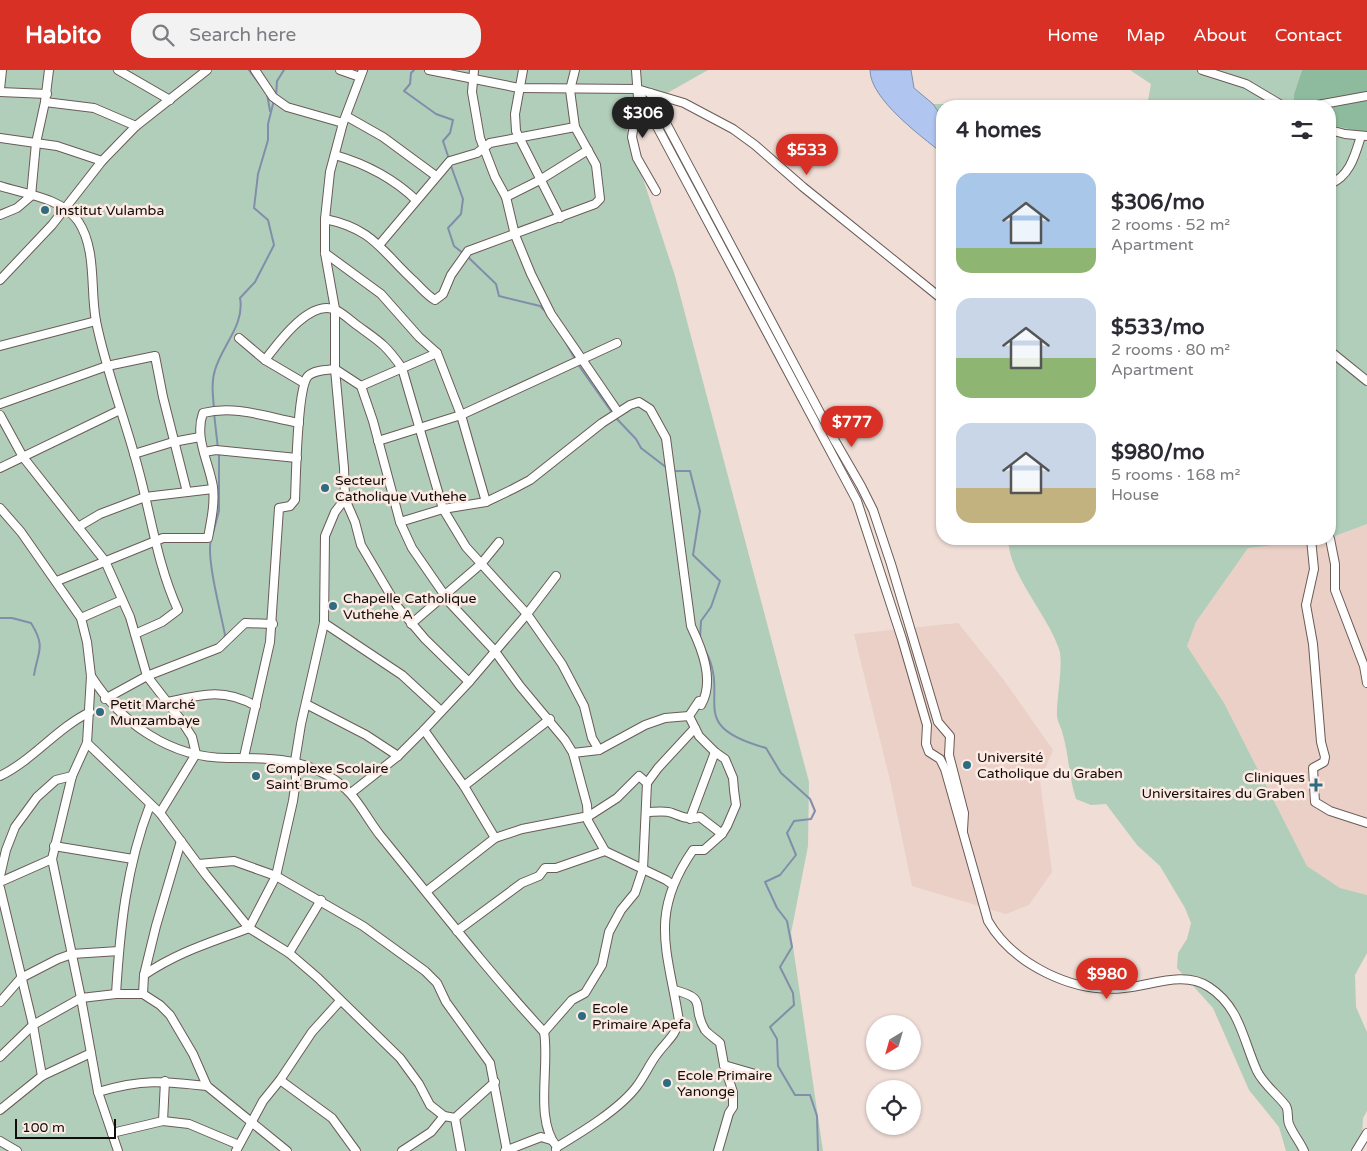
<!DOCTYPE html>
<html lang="en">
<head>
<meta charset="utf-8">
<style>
  body { margin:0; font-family:"Varela Round",sans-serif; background:#f2f2f3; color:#2b2b33; height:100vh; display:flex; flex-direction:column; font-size:19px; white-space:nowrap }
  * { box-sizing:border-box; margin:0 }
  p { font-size:16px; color:#7c7c81 }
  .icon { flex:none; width:28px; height:28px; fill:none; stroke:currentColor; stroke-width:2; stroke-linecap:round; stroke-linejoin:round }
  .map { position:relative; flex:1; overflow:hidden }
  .side { position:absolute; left:936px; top:30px; width:400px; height:445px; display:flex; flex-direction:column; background:#fff; border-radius:20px; box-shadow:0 1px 4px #0004 }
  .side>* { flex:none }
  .needle { width:32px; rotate:217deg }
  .fabs { position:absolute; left:866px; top:945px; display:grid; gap:10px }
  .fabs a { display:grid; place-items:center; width:55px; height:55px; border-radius:50%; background:#fff; box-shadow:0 1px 4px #0004; font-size:25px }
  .scale { position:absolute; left:15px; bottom:12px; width:101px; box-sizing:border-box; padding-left:5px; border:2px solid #120c0a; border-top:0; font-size:14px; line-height:18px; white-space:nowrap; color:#120c0a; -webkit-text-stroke:4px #fceae3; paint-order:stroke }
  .price { position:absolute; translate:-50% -42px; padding:0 11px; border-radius:18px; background:#d93025; color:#fff; font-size:16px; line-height:32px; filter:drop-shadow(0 1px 2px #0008) }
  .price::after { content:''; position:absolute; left:50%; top:30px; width:15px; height:11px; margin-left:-8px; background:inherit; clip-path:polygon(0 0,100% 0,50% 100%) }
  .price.active { background:#222; color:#fff }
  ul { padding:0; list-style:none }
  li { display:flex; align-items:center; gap:15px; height:125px; padding:0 20px }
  li span { display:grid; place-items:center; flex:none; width:140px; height:100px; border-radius:15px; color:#555 }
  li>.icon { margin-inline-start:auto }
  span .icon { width:60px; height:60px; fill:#fffc; stroke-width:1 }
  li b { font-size:21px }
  h2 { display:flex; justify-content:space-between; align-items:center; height:60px; padding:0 20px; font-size:21px }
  header { display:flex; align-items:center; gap:30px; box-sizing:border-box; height:70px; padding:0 25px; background:#d93025; color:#fff }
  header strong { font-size:24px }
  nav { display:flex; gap:28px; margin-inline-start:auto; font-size:18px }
  .search { width:350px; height:45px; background:#f2f2f3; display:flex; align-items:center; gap:12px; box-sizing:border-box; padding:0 18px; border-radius:20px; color:#7c7c81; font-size:19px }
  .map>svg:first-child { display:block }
  .built { fill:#ead0c6 }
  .green { fill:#b1ceba }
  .forest { fill:#8ebb9d }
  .water { fill:#b0c5ef; stroke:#818eaa }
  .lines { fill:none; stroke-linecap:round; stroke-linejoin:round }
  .stream { stroke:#818eaa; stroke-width:2 }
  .minor-casing { stroke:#6b5b56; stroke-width:10 }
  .minor { stroke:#fff; stroke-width:8 }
  .poi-dot { fill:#2f6c82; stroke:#fceae3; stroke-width:2 }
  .labels { text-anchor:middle; stroke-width:5; stroke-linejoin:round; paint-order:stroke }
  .poi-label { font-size:14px; fill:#120c0a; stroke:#fceae3; text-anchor:start }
</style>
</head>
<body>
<header>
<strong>Habito</strong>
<div class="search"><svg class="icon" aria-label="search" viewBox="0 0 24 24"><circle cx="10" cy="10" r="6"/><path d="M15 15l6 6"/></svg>Search here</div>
<nav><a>Home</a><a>Map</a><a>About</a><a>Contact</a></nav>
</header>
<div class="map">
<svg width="1367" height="1081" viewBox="0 0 1367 1081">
  <rect width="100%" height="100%" fill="#efddd6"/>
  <g class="built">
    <path d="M1367 454V825L1340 818 1307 796 1224 633 1187 576 1196 552 1248 478 1325 470Z"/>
    <path d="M958 553 1003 609 1053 680 1040 711 1052 802 1029 835 1006 844 912 816 890 710 854 564Z"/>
  </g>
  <g class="green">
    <path d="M0 0H708L623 48 675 206 809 712 808 776 791 863 823 1081H0Z"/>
    <path d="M1130 0H1302L1294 24V36H1147L1151 14Z"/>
    <path d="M933 34H974L981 36H942V47Z"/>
    <path d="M1330 55 1367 63V454L1330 468Z"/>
    <path d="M1008 469H1328L1248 478 1196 552 1187 576 1224 633 1307 796 1340 818 1367 825V883L1355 905 1356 937 1367 962V1041L1363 1048 1361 1081H1286L1279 1057 1249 1020 1213 938 1177 898 1178 883 1187 869 1191 853 1185 838 1160 796 1137 775 1106 734 1091 735 1076 729C1069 708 1069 686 1063 665 1062 659 1058 653 1057 647 1056 630 1064 593 1059 579 1046 542 1010 507 1008 469Z"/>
  </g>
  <path class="forest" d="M1302 0H1367V63L1330 55V36H1294V24Z"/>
  <path class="water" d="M870 0H911L914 18 933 34 942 47V83C921 66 870 29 870 0Z"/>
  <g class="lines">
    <g class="stream">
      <path d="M249 0 267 24 270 41"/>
      <path d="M414 0 411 3 410 14 404 21 436 44 453 50 450 63 443 71 449 89"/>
      <path d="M276 26 277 11 284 0"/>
      <path d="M451 96 463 129 461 144 448 158 454 176 464 184"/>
      <path d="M468 187 496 214 499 226 540 236 546 242"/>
      <path d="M565 271 575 289"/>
      <path d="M577 293 613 344"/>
      <path d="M214 339C213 326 211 312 215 300 222 275 245 255 240 228L255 212 274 175 268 150 254 138 258 104 268 70V54L274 30"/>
      <path d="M214 343 218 379"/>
      <path d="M616 348 636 369 641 378 667 398"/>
      <path d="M674 401H690L700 441 693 485 720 511 711 537 701 551 700 569"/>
      <path d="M213 463 219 441V383"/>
      <path d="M211 470C206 488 221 543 225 565L223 571"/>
      <path d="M0 548H12L31 553C46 577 38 581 34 605"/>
      <path d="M705 580C732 629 683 655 766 678L781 703 810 729 815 741 811 749 794 751 787 763 796 785 780 805 765 812 777 838 787 851 792 877 780 897 793 923 794 935 770 957 777 969 778 996 795 1025H810L817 1046 818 1081"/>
    </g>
    <defs>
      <g id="minor">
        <path d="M118 0 170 30"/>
        <path d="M255 0 273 27 287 37 343 53"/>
        <path d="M340 0 360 7"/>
        <path d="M429 0 519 18 637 19 684 33 733 59 755 75 803 117 942 229"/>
        <path d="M474 0 472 22 480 68 495 107 506 127 515 165 531 204 551 244 618 342"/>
        <path d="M523 0 515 44 516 61 560 148"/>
        <path d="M636 0 638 28 632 67 637 88 656 121"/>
        <path d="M1202 0 1246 14 1283 36"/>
        <path d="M0 19 2 0"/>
        <path d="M637 19 857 431 902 569 927 655 926 674 929 682 940 689 945 699 988 851C1013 894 1073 924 1124 918 1150 916 1184 900 1209 917 1240 937 1243 970 1257 1001 1264 1015 1277 1024 1286 1036 1289 1041 1287 1049 1289 1054 1293 1064 1300 1072 1304 1081"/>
        <path d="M0 22 47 24"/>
        <path d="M650 23 835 371 861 416 873 440 891 494 938 652 950 666 949 685 964 743 963 760"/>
        <path d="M45 32 94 38 136 56"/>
        <path d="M1312 36 1367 26"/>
        <path d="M346 46 383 67 436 106"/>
        <path d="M1330 60 1345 64 1367 66"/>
        <path d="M0 68 57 76 102 91"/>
        <path d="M335 85C366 94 393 108 416 130"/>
        <path d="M1330 114C1350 106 1355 85 1361 66"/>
        <path d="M0 116C25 124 62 128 78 151 97 179 90 220 96 251 106 301 125 349 138 398 151 445 157 494 178 540L162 552 135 564"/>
        <path d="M506 127 540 110 588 80"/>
        <path d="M0 145 17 138 31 126 36 73 45 32 49 0"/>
        <path d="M325 149C374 159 381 181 415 212 421 218 428 226 435 230L443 224 451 205 468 181 595 134 600 129 596 95 575 57 570 20 575 0"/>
        <path d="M380 174 450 91 477 83 490 73 575 57"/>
        <path d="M325 183 381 224 419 267 437 283 461 345 486 432"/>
        <path d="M0 210 52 155 102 91 136 56 207 0"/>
        <path d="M239 268 265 290 304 313"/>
        <path d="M0 276 96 251"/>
        <path d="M1330 281 1367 311"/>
        <path d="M265 290C278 273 310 228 336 240 344 244 351 251 358 256 380 272 385 274 402 298L443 439 466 477 527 544 562 594 584 636 592 668 599 680"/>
        <path d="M361 316 437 283"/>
        <path d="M0 334 107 296 155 286 163 327 187 422"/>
        <path d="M0 345 23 387 105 491 130 547 147 606 181 650 192 667 196 684 160 743"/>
        <path d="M378 371 461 345 617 273"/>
        <path d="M204 382 216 380 297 388"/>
        <path d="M134 384 173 372 200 367"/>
        <path d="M0 398 120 340"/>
        <path d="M345 429 355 452 361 475 397 536 425 569 469 612"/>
        <path d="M0 438 21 462 81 548 87 572 91 606 87 673 72 706 52 789 81 928 98 1022 118 1081"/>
        <path d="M400 452 443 439 486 432 513 419 530 410 602 353 630 335 639 332 650 339 666 368 691 556C702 579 715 611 701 635L699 631 689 646 699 666 715 682 725 689 733 708 734 720 736 735 727 756 722 764 704 780H693C648 845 668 881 679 951 676 965 666 972 658 983 650 993 645 1005 637 1016 620 1039 582 1062 557 1077"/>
        <path d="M78 457 100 444 145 427 213 419"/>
        <path d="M1311 469 1314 499 1306 535 1313 574 1321 672 1325 687 1324 692 1313 698 1315 732 1330 741 1367 753"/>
        <path d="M1330 469 1335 494V520L1364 596 1367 613"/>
        <path d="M57 511 163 468H208C211 451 215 434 213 417 209 392 194 368 203 343 236 335 266 347 299 353"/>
        <path d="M81 548 122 530"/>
        <path d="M324 553 402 605 441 641"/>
        <path d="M411 554 481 494 499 472"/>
        <path d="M91 606C121 653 170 688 228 688 264 688 294 687 327 705 355 721 361 740 379 764 433 830 486 899 544 962 550 996 534 1050 557 1077L556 1079"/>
        <path d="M105 629 147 606 219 578 245 553 273 554"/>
        <path d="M168 632C203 624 224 618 256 636"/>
        <path d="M306 634 366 665 398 686"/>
        <path d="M424 660 464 716 495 768"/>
        <path d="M87 673 160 743 206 805 249 858 289 883 318 908 400 988 419 1014 430 1035 444 1046"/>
        <path d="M573 683 599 680 645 655 665 648 689 646"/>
        <path d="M244 687 270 572 279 438 290 436 295 430C296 409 297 318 308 306 314 300 326 300 335 299L361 316 373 351 400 452 412 478 450 533 494 580 520 616 565 670 573 683 587 735 588 751 605 781 666 810 673 815"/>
        <path d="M0 706C33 690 57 658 90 642"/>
        <path d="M464 716 550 649"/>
        <path d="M351 723 398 686 424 660 469 612 527 544 556 506"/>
        <path d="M647 742C654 742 666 740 672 743 683 747 688 750 700 747L722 764"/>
        <path d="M690 749 715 682"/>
        <path d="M54 776 133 789"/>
        <path d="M198 794 234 791 276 806 363 856 425 901 437 913 446 932 490 993 507 1081"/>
        <path d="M0 806 6 780 15 757 37 727 56 710 72 706"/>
        <path d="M0 812 52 789"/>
        <path d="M0 818 33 955 42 1006"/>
        <path d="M427 821 495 768 522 759 589 746 617 728 639 706 647 713"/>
        <path d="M457 861 522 813 539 806 545 798H556L605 781"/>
        <path d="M289 883 321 830"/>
        <path d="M144 905C180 881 210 873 249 858L276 806 293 731 296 710 295 691 301 654 324 553 325 466 335 442 345 429 344 398 335 299V239L325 183V149L330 102 343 53 363 0"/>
        <path d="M674 920C710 929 690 936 705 960 709 965 716 969 720 973L724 995 733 1022V1037L729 1043 718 1081"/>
        <path d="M116 924C120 859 126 797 150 735"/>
        <path d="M143 924 144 905 156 856 181 771"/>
        <path d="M0 932 21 908 58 889 72 884 119 881"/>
        <path d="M544 962 572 930 585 923 602 895 609 862 621 840 635 823 643 799 647 713 658 698 695 658"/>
        <path d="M0 987 33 955 81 928 116 924H143L160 935 170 945 193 984 207 1016 287 1081"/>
        <path d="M724 995 762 1006"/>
        <path d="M280 1010 332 1048 356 1081"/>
        <path d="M98 1022C142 1009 163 1011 207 1016"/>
        <path d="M0 1040 42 1006 91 983"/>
        <path d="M455 1048 461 1081"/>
        <path d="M163 1051 165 1011"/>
        <path d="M112 1063 163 1051 189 1054 239 1075"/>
        <path d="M0 1071 17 1081"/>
        <path d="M236 1081 263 1031 280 1010 312 962 340 931"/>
        <path d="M402 1081 431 1062 444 1046 455 1048 495 1012"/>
        <path d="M505 1081 541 1067 551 1070"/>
        <path d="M1356 1081 1367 1063"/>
      </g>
    </defs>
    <use href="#minor" class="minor-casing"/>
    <use href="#minor" class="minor"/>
  </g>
  <g class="poi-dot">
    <circle cx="45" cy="140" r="5"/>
    <circle cx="325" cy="418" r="5"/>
    <circle cx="333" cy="536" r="5"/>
    <circle cx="100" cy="642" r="5"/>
    <circle cx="967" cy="695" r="5"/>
    <circle cx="256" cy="706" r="5"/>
    <path d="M1313.5 707.5h5v5h5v5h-5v5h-5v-5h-5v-5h5z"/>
    <circle cx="582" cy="946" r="5"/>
    <circle cx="667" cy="1013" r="5"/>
  </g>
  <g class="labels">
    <g class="poi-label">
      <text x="55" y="145">Institut Vulamba</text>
      <text x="335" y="415">Secteur<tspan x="335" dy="16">Catholique Vuthehe</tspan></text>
      <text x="343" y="533">Chapelle Catholique<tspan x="343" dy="16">Vuthehe A</tspan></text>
      <text x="110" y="639">Petit Marché<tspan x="110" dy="16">Munzambaye</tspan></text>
      <text x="977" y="692">Université<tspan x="977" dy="16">Catholique du Graben</tspan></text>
      <text x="266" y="703">Complexe Scolaire<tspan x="266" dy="16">Saint Brumo</tspan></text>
      <text x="1305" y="712" text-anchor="end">Cliniques<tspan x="1305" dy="16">Universitaires du Graben</tspan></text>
      <text x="592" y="943">Ecole<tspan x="592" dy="16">Primaire Apefa</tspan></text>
      <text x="677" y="1010">Ecole Primaire<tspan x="677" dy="16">Yanonge</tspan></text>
    </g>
  </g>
</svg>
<div class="fabs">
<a><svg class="needle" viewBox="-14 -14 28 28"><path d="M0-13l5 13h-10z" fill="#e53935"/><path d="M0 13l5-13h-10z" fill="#7c7c81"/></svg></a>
<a><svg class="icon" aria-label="locate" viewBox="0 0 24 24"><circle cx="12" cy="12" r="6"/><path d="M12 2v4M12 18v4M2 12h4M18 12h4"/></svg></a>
</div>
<div class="scale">100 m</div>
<b class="price active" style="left:643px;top:69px">$306</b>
<b class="price" style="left:807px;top:106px">$533</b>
<b class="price" style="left:852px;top:378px">$777</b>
<b class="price" style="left:1107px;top:930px">$980</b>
<section class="side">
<h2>4 homes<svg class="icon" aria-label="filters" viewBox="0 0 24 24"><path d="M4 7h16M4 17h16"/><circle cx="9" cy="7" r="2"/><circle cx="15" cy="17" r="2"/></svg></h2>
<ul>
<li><span style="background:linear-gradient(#a9c7e8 75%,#8fb573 0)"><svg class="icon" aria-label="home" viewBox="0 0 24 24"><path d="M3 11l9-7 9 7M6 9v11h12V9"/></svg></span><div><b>$306/mo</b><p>2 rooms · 52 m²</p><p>Apartment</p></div></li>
<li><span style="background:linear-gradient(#c9d6e8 60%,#8fb573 0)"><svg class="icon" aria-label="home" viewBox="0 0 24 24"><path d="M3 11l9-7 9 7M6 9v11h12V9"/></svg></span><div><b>$533/mo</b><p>2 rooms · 80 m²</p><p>Apartment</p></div></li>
<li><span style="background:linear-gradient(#c9d6e8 65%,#c2b280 0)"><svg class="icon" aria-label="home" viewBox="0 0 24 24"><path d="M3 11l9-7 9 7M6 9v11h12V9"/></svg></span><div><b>$980/mo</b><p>5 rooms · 168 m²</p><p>House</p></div></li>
</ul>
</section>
</div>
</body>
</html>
